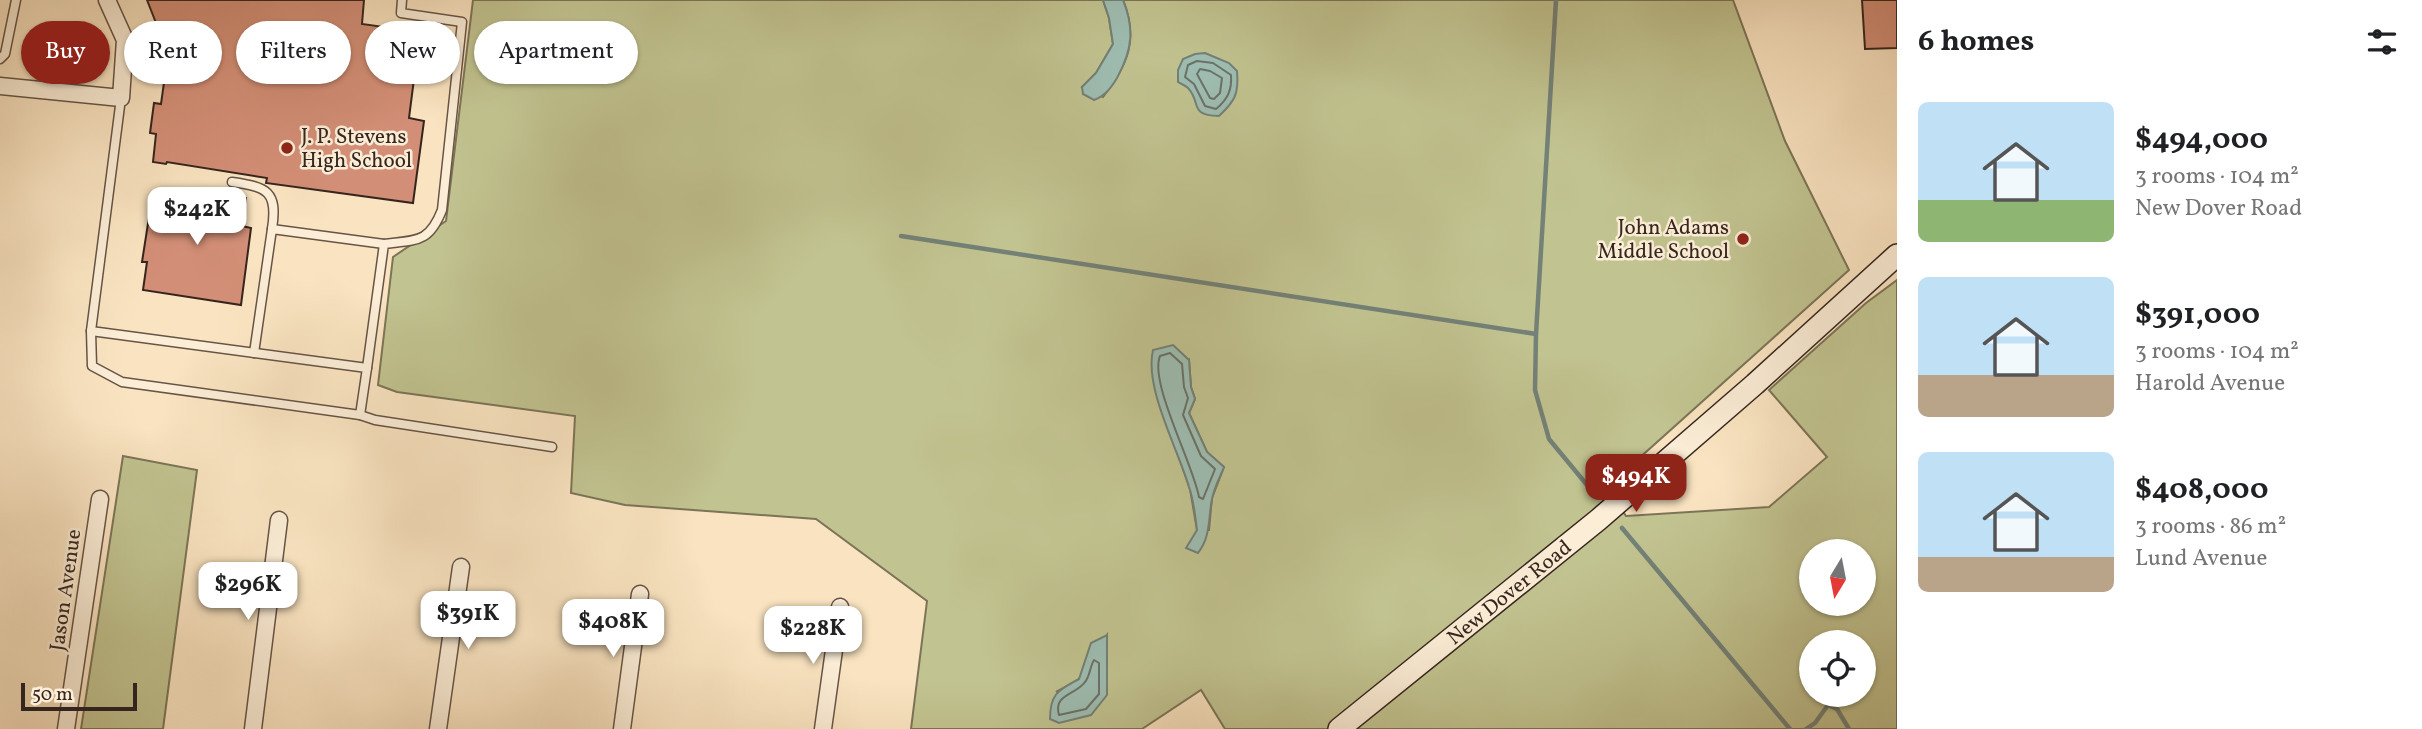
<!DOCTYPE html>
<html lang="en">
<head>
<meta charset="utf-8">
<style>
  body { margin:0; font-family:Vollkorn,serif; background:#f2f2f2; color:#202124; height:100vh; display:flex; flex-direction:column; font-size:26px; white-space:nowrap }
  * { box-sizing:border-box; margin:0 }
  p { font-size:23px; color:#757577 }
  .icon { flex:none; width:38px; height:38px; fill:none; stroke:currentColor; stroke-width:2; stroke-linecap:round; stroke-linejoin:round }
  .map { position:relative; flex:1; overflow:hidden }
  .details { display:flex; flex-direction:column; background:#fff; width:525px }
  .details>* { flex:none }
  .banner { position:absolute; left:21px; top:21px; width:665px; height:63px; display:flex; gap:14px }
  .needle { width:46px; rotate:190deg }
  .buttons { position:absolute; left:1799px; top:539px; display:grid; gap:14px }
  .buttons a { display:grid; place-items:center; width:77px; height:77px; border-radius:50%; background:#fff; box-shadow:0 2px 5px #0004; font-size:35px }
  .scale { position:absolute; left:21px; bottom:18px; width:116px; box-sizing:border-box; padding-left:7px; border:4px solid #36251e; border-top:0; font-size:19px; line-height:24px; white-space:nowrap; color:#36251e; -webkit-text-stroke:5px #fbedd6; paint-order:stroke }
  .price { position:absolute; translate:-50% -60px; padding:0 16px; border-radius:14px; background:#fff; color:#222; font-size:23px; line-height:46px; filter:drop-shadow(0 2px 4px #0008) }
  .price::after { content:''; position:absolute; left:50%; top:42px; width:21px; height:16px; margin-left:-10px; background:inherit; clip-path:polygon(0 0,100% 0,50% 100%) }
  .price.on { background:#8f2418; color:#fff }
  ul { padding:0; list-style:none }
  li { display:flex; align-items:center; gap:21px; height:175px; padding:0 21px }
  li span { display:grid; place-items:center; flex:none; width:196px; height:140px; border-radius:10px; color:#555 }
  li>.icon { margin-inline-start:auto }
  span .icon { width:84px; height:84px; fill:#fffc; stroke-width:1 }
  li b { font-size:30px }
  h2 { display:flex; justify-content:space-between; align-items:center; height:84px; padding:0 21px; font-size:30px }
  .tag { padding:0 24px; border-radius:32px; background:#fff; box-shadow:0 2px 5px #0004; font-size:24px; line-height:63px }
  .tag.on { background:#8f2418; color:#fff }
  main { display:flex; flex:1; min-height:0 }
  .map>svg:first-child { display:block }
  .green { fill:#c1c390; stroke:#7c7457; stroke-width:2; fill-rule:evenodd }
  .water { fill:#9ebeb3; stroke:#748177; stroke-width:2 }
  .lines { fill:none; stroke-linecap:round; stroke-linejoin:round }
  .shore { stroke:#6a7268; stroke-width:2 }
  .stream { stroke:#748177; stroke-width:4.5 }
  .building { fill:#d28e76; stroke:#36251e; stroke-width:2 }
  .lane-casing { stroke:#675446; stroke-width:11 }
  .street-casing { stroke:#675446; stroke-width:19 }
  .secondary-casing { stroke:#36251e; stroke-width:24 }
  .lane { stroke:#fbedd6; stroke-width:8 }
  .street { stroke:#fbedd6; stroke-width:16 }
  .secondary { stroke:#fbedd6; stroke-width:21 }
  .poi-dot { fill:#8f2418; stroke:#fbedd6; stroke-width:2.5 }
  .labels { text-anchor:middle; stroke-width:5; stroke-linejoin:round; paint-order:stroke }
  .poi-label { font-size:21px; fill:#36251e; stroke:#fbedd6; text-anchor:start }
  .street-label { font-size:21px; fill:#36251e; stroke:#fbedd6 }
</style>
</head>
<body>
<main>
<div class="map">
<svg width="1897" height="729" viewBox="0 0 1897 729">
  <rect width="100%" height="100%" fill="#f9e3c0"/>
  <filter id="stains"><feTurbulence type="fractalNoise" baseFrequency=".00286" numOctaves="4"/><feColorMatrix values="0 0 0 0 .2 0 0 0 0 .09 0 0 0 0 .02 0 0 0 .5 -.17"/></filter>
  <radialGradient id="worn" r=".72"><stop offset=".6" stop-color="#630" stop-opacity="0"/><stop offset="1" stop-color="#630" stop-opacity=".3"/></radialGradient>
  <g class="green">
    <path d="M473 0H1103L1109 18 1113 44 1096 73 1082 87 1103 97C1128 65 1139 39 1123 0H1733L1785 141 1849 270 1607 487 1626 516 1769 507 1827 457 1769 390 1866 303 1897 280V729H1225L1201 690 1142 729H911L927 601 816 519 625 505 571 493 575 416 397 392 378 385 393 257 446 221ZM1189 360 1191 387 1195 399 1189 413 1207 452 1224 467 1212 498 1209 530H1197L1190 489 1156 392ZM1811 551H1864V604H1811ZM1107 635 1106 665 1056 692 1079 679ZM1811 642H1864V695H1811Z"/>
    <path d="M123 456 197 470 163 729H81Z"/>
  </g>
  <g class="water">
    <path d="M1103 0H1123C1135 30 1132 50 1117 78 1111 88 1105 96 1094 100L1083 94 1082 87 1096 73 1113 44 1109 18Z"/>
    <path d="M1205 53 1229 63 1237 71C1239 94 1235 101 1219 116 1188 115 1202 103 1188 88 1185 85 1181 84 1178 82V70L1183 59 1195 54Z"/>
    <path d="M1173 345 1189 360 1191 387 1195 399 1189 413 1207 452 1224 467C1220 477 1214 488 1212 499 1208 519 1211 536 1198 553L1186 548 1197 530C1195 516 1194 500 1189 487 1178 449 1144 388 1153 350Z"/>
    <path d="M1107 635V695L1091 715 1059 723 1050 719C1050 693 1059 690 1079 679L1091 643Z"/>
  </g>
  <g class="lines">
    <g class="shore">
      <path d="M1197 61 1213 63 1231 75C1232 90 1228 99 1216 109L1205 106 1194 84 1185 77 1188 65Z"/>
      <path d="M1200 69 1210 71 1222 78 1220 93 1214 99 1210 98 1197 74Z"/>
      <path d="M1170 353 1182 364 1184 387 1188 398 1183 415 1201 456 1215 469 1203 499 1199 497C1193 464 1149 382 1160 356Z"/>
      <path d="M1094 660 1099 663V694L1086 709 1059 715C1053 694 1076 695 1085 682 1090 676 1090 666 1094 660Z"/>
    </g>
    <g class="stream">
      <path d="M1556 0 1536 334 1535 390 1549 439 1592 491"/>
      <path d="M901 236 1536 334"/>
      <path d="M1622 528 1790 729"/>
      <path d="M1806 729 1815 723 1828 705 1837 709 1849 729"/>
    </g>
  </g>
  <g class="building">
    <path d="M147 0H364L362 24 420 32 409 118 424 121 413 203 266 183 267 178 167 162 166 164 153 162 156 134 150 133 154 103 161 104 166 68 135 64V40L133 33 156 23Z"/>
    <path d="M1862 0H1897V48L1865 49Z"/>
    <path d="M211 190 246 198 242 226 251 228 241 305 143 290 147 262H142L149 217 152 218 157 192 210 200Z"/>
  </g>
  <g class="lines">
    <defs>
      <g id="lane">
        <path d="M0 59 5 54 16 0"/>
        <path d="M121 98 91 331 367 368 384 244C417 240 429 243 442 210L462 22 401 13 402 0"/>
        <path d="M232 182C267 187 278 191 272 229"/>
        <path d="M91 331 92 366 122 382 360 415 375 420 552 447"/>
        <path d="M254 353 272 229 384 244"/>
        <path d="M360 415 367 368"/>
      </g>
      <g id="street">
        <path d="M0 86 121 98 125 40 107 0"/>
        <path d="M66 729 100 499"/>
        <path d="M253 729 279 520"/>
        <path d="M438 729 461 567"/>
        <path d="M622 729 640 594"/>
        <path d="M823 729 840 607"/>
      </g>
      <path id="secondary" d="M1339 729 1598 520 1755 384 1897 255"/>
    </defs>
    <use href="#lane" class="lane-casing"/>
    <use href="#street" class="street-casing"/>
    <use href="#secondary" class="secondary-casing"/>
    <use href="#lane" class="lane"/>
    <use href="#street" class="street"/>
    <use href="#secondary" class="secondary"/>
  </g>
  <g class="poi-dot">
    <circle cx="287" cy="148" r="7"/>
    <circle cx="1743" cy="239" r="7"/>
  </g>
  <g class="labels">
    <g class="poi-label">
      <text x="301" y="143">J. P. Stevens<tspan x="301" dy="24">High School</tspan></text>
      <text x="1729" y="234" text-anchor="end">John Adams<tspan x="1729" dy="24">Middle School</tspan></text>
    </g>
    <g class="street-label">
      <text transform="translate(65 590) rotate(-82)" y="7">Jason Avenue</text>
      <text transform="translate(1509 592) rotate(-39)" y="7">New Dover Road</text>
    </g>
  </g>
  <rect width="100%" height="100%" filter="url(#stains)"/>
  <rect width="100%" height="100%" fill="url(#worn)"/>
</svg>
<div class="buttons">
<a><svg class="needle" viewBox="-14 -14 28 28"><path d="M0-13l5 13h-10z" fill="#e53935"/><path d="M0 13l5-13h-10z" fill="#757577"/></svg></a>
<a><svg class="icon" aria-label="locate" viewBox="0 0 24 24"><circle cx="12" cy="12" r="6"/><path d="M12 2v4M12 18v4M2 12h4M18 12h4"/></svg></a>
</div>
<div class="scale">50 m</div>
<b class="price" style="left:197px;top:247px">$242K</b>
<b class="price on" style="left:1636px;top:514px">$494K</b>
<b class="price" style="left:248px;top:622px">$296K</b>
<b class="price" style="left:468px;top:651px">$391K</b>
<b class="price" style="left:613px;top:659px">$408K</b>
<b class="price" style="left:813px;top:666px">$228K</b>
<div class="banner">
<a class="tag on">Buy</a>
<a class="tag">Rent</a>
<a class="tag">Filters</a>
<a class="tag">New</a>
<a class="tag">Apartment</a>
</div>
</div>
<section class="details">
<h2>6 homes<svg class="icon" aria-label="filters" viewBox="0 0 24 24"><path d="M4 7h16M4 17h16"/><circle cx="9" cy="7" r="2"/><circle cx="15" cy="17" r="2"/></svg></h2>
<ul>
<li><span style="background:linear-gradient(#bfe0f5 70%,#8fb573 0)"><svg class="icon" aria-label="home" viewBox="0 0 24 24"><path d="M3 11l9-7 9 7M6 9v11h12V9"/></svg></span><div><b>$494,000</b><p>3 rooms · 104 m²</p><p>New Dover Road</p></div></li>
<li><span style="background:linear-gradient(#bfe0f5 70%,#b9a48a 0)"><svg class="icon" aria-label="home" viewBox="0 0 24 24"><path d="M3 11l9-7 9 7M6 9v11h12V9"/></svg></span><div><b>$391,000</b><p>3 rooms · 104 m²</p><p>Harold Avenue</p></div></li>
<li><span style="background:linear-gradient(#bfe0f5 75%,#b9a48a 0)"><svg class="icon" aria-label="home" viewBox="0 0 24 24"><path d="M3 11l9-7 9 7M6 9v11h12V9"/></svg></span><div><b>$408,000</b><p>3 rooms · 86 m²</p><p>Lund Avenue</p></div></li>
</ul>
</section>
</main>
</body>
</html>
